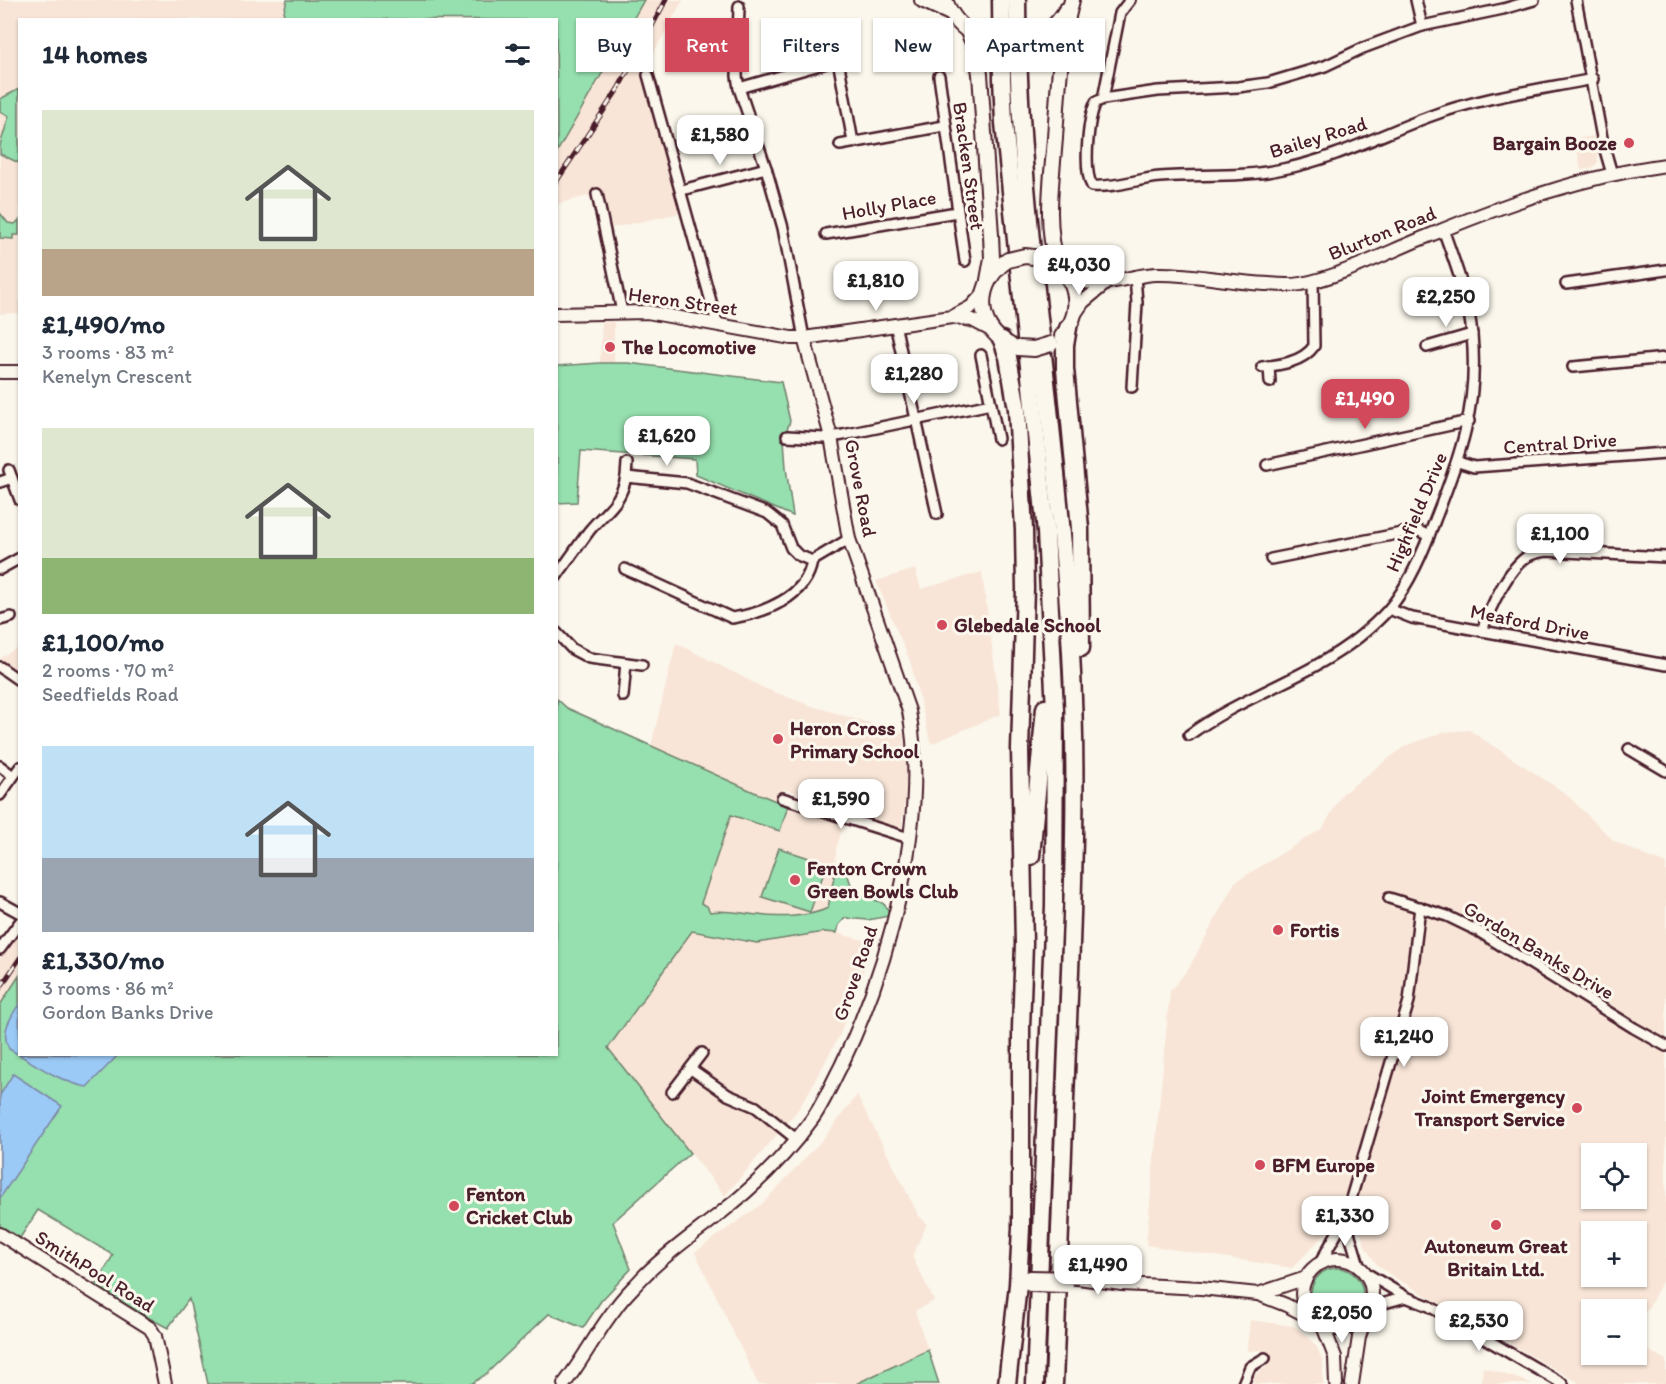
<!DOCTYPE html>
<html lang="en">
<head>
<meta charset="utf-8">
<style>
  body { margin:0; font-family:Itim,sans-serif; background:#f2f2f3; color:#1f2937; height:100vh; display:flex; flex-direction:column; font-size:22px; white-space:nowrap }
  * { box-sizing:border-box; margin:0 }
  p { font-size:20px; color:#747a83 }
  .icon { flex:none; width:33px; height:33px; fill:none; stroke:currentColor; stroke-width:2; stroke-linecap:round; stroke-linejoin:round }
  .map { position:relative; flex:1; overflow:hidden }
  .panel { position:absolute; left:18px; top:18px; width:540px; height:1038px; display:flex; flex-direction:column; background:#fff; border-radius:0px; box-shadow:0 2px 4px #0004 }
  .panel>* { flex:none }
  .hud { position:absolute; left:576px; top:18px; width:570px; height:54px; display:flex; gap:12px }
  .tools { position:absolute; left:1581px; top:1143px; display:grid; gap:12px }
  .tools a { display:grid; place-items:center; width:66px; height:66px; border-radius:0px; background:#fff; box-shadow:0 2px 4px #0004; font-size:30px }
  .price { position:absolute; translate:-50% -51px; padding:0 14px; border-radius:12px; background:#fff; color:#222; font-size:20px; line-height:39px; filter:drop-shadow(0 2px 3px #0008) }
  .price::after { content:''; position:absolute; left:50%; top:36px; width:18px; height:14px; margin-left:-9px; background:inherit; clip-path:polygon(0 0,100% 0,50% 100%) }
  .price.on { background:#d1495b; color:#fff }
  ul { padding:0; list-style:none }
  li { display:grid; align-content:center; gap:12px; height:318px; padding:0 24px }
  li span { display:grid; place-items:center; height:186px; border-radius:0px; color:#555 }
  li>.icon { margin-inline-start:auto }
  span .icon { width:108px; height:108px; fill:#fffc; stroke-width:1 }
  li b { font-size:26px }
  h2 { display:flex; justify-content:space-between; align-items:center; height:72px; padding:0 24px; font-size:26px }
  .chip { padding:0 21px; border-radius:0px; background:#fff; box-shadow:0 2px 4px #0004; font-size:21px; line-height:54px }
  .chip.on { background:#d1495b; color:#fff }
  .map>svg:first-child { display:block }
  .built { fill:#f8e5d7; fill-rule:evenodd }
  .green { fill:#96dfae; stroke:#707f6c; stroke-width:1.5 }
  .water { fill:#9bcaf6; stroke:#7b86a5; stroke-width:1.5 }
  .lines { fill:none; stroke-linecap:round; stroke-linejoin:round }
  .street-casing { stroke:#4a1f2b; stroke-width:14 }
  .secondary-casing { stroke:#4a1f2b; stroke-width:16 }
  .primary-casing { stroke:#4a1f2b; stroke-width:18 }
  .highway-casing { stroke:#4a1f2b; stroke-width:21 }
  .street { stroke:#fbf7ec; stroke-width:9 }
  .secondary { stroke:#fbf7ec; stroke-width:12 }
  .primary { stroke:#fbf7ec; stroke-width:14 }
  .highway { stroke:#fbf7ec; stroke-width:16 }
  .rail-casing { stroke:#4a1f2b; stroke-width:5 }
  .rail { stroke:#fbf7ec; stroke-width:3; stroke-dasharray:9; stroke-linecap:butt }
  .secondary-bridge-casing { stroke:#4a1f2b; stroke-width:16; stroke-linecap:butt }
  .primary-bridge-casing { stroke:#4a1f2b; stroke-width:18; stroke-linecap:butt }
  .secondary-bridge { stroke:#fbf7ec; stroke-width:12 }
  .primary-bridge { stroke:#fbf7ec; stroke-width:14 }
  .poi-dot { fill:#d1495b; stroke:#fbf7ec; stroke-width:2 }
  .labels { text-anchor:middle; stroke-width:6; stroke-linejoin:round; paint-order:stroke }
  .street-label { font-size:20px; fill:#4a1f2b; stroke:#fbf7ec }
  .poi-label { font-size:20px; font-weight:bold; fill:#4a1f2b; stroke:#fbf7ec; text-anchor:start }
</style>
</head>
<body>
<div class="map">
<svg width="1666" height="1384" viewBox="0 0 1666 1384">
  <rect width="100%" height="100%" fill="#fbf7ec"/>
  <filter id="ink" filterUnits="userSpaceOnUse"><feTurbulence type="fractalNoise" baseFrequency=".0167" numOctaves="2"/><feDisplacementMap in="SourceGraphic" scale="12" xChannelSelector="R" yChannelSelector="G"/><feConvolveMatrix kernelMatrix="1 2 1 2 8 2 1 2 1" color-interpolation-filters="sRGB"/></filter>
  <g filter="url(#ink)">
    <g class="built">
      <path d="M0 0H287L282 19 20 20 19 313 0 314Z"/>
      <path d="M644 0H683L643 72 680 213 612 228 603 192 557 204V152Z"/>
      <path d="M1595 136 1598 162 1592 168 1581 170 1575 139Z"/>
      <path d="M602 322H614V363H600Z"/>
      <path d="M915 569 921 589 982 572 1001 714 931 744 910 661 876 581Z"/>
      <path d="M676 643 766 689 809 705 903 733 907 764 905 800 901 830 784 789 778 800 748 790 651 746Z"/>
      <path d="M19 647V672L0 658Z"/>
      <path d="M1469 730 1565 793 1614 841 1652 859 1666 863V1281L1663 1280 1637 1329 1636 1310H1592V1354H1636L1637 1344 1666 1360V1384H1581L1392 1276 1377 1265 1366 1248 1360 1231H1328L1292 1268 1146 1245 1170 991 1189 968 1235 882 1323 828 1342 794 1405 746 1444 732ZM1592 1154H1636V1198H1592ZM1592 1232H1636V1276H1592Z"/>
      <path d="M788 806 845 821 836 849 835 871 828 908 808 915 762 916 723 911 710 912 708 909 697 915 731 814 779 831Z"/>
      <path d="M19 930V976L0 1005V958Z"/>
      <path d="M692 931 757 943 824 932 837 933 874 943 840 1034 810 1090 797 1111 725 1196 608 1048Z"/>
      <path d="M857 1095 919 1216 927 1224 912 1256 934 1301 915 1311 928 1350 856 1384H758L695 1252 763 1203 824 1138Z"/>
      <path d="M1250 1320 1294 1326 1305 1334 1317 1347 1323 1363V1384H1253L1254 1377 1258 1372 1266 1367 1262 1350 1247 1351Z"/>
      <path d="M1483 1367 1533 1384H1481Z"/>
    </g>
    <g class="green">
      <path d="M287 0H644L557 152 556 20 282 19Z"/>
      <path d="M19 89V163L0 154V145L9 116 0 112V99Z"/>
      <path d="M0 213 8 223 15 224 19 220V235H13V239L0 238Z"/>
      <path d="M600 363H628L781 382 790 421 784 439 786 468 793 516 696 475 695 459 581 451 577 502 557 503V366Z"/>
      <path d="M557 699 567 708 754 792 788 806 780 831 731 815 701 903 707 906 710 912C726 909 742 914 758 915 779 918 810 917 828 908L835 871 842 866C850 872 847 880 853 888 854 891 858 892 860 894 872 902 888 898 889 916L868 920 845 918 839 925 837 933 824 932 757 943 692 931 608 1048 690 1153 613 1222 631 1269 601 1301 583 1328 549 1314 486 1374 471 1384H208L189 1299 168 1328 132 1309 96 1286 113 1255 38 1210 20 1238 0 1227V1005L19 976 20 1054H556Z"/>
      <path d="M779 848 827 864 810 912 762 897Z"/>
      <circle cx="1337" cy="1294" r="26"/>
      <path d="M928 1350 939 1384H856L862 1381Z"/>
    </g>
    <g class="water">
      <path d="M19 1004 20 1054 118 1055 87 1087C59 1082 33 1062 9 1049 0 1032 10 1019 19 1004Z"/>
      <path d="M13 1074 62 1106 0 1198V1095Z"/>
    </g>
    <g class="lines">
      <defs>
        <g id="street">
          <path d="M1416 0 1422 26"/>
          <path d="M1534 0 1503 9 1422 26 1363 48 1325 66 1268 83 1238 87 1158 91 1103 99 1096 102C1088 118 1083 170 1092 186 1115 188 1137 179 1160 177 1201 174 1242 178 1283 169 1334 159 1380 135 1428 117 1481 97 1538 90 1593 79"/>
          <path d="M1576 0 1603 143 1612 174"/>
          <path d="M739 6 737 76 739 88 766 168 783 228 804 338"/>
          <path d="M836 49 853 142"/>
          <path d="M648 75 717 323"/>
          <path d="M939 76 965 261"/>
          <path d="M739 88 837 60"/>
          <path d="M1103 99 1120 13 1130 0"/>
          <path d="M840 145 944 126"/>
          <path d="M682 190 766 168"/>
          <path d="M597 194 622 312"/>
          <path d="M826 234 957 212"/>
          <path d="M1566 284 1666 270"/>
          <path d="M895 324 937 514"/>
          <path d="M1427 347 1472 334"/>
          <path d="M981 355 998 439"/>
          <path d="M1269 366 1270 382"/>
          <path d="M1262 367C1280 365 1303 362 1314 346L1313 281"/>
          <path d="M1573 367 1666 358"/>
          <path d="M1132 387 1137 303 1135 276"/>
          <path d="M787 436 824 438 843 435 991 404"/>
          <path d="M1458 462 1474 467 1666 453"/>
          <path d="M1267 465 1469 421"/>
          <path d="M9 470 20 500"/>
          <path d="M626 477 627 463"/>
          <path d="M0 482 12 478"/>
          <path d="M1271 559 1417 530 1429 536"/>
          <path d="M0 569 20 558"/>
          <path d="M625 569 732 618C764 613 807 597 812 561L849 539"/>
          <path d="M556 577C567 562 578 546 589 531 606 510 620 505 626 477L687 483 767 513 782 525 791 548 798 555 812 561"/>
          <path d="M1389 609 1412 618 1666 665"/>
          <path d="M0 620 11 617"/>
          <path d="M1482 631C1489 610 1508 568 1528 556 1534 553 1540 552 1546 551L1666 557"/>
          <path d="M556 632 572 649 589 658 642 665"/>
          <path d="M0 667 20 681"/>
          <path d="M623 696 626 663"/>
          <path d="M1189 735C1242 696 1308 678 1359 637 1369 629 1380 619 1389 609 1410 584 1424 550 1435 520 1460 457 1479 404 1472 335 1469 298 1455 264 1443 229"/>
          <path d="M1629 749 1666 771"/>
          <path d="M0 766 13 776"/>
          <path d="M0 795 20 767"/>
          <path d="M782 798 909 838"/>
          <path d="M1389 898 1447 916 1478 931 1634 1028 1666 1046"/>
          <path d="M0 902 20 913"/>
          <path d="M0 949 20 922"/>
          <path d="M691 1069 728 1095 756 1107 796 1139"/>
          <path d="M672 1092 702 1053"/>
          <path d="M1345 1219 1359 1265"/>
          <path d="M1321 1261 1345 1219 1409 1001 1420 907"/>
          <path d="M1366 1273 1406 1297 1429 1306 1563 1384"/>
          <path d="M1370 1307 1406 1297"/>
          <path d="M1243 1384 1250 1367 1265 1358"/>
        </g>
        <g id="secondary">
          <path d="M1064 272C1090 295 1127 275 1156 274 1194 273 1231 283 1269 284 1279 285 1290 286 1301 284 1340 277 1390 251 1428 236 1505 204 1583 176 1666 165"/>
          <path d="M556 314 647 312 791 338H804L952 317 972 320 991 330"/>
          <path d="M1074 315 1083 302 1107 282"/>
          <path d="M952 317 971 307 983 294"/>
          <path d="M0 372H20"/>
          <path d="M0 1234 150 1328 155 1336 165 1384"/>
          <circle cx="1337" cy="1294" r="35"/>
          <path d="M1078 1278 1122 1284 1201 1288 1258 1294 1286 1305 1311 1318"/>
          <path d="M1258 1294 1306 1278"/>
          <path d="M1323 1326 1335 1357 1336 1384"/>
          <path d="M564 1384C583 1360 596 1333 615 1309 622 1298 633 1288 642 1278 666 1253 695 1234 722 1212 755 1186 788 1153 813 1118 824 1102 832 1083 841 1066 889 967 929 820 909 711L849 539 831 437 804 338"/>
          <path d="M1352 1384 1359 1337 1366 1316"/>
        </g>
        <g id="primary">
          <path d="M922 0 952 14"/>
          <path d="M945 0C953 22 970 36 993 43"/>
          <path d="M968 32 976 49 980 74 991 235 992 258 988 280"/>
          <path d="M1026 42C1043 36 1057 26 1066 10"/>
          <path d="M1008 260C975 281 974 327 1010 345"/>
          <path d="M1052 262C1079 280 1083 312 1062 336"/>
          <path d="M1058 266C1044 225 1052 179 1055 138 1058 91 1060 45 1072 0"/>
        </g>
        <g id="highway">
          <path d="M1001 0 1002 79 1004 123 1046 532 1055 710 1054 905 1035 1384"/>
          <path d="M1017 0C1018 219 1059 434 1071 653 1078 776 1073 899 1068 1022 1063 1143 1059 1263 1054 1384"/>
          <path d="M1068 328 1065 345V369L1080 528 1081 648"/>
          <path d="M1002 340 1008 357 1017 409 1024 530 1025 589 1020 749 1024 944 1021 1028V1228L1018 1285 1007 1384"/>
          <path d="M1031 856 1045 708"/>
        </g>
      </defs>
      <use href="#street" class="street-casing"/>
      <use href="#secondary" class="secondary-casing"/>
      <use href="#primary" class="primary-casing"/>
      <use href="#highway" class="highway-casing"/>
      <use href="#street" class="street"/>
      <use href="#secondary" class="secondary"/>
      <use href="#primary" class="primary"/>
      <use href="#highway" class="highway"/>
      <defs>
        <g id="rail">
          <path d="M556 182 618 89 666 0"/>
          <path d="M0 988 20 958"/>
        </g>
      </defs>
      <use href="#rail" class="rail-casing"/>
      <use href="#rail" class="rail"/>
      <defs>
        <g id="secondary-bridge">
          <path d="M1030 1277 1078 1278"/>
          <path d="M1030 1285 1067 1286"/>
        </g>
        <g id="primary-bridge">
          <path d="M993 43 1007 45 1026 42"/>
          <path d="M1008 260 1025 256 1042 258"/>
          <path d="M1018 348 1034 349 1051 344"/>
        </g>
      </defs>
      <use href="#secondary-bridge" class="secondary-bridge-casing"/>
      <use href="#primary-bridge" class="primary-bridge-casing"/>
      <use href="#secondary-bridge" class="secondary-bridge"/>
      <use href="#primary-bridge" class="primary-bridge"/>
    </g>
  </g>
  <g class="poi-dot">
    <circle cx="1629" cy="143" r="6"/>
    <circle cx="610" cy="347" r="6"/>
    <circle cx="942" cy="625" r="6"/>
    <circle cx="778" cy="739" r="6"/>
    <circle cx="795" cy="880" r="6"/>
    <circle cx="1278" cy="930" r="6"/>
    <circle cx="1577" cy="1108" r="6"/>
    <circle cx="1260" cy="1165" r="6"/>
    <circle cx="454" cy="1206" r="6"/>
    <circle cx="1496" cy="1225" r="6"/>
  </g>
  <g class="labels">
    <g class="street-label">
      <text transform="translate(1318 137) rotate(-17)" y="7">Bailey Road</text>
      <text transform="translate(969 166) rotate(82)" y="7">Bracken Street</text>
      <text transform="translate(889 205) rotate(-10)" y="7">Holly Place</text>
      <text transform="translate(1382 233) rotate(-22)" y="7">Blurton Road</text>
      <text transform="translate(683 301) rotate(8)" y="7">Heron Street</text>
      <text transform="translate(1560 443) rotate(-4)" y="7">Central Drive</text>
      <text transform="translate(861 488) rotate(79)" y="7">Grove Road</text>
      <text transform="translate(1416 512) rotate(-67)" y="7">Highfield Drive</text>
      <text transform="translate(1530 622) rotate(11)" y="7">Meaford Drive</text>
      <text transform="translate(1539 950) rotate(31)" y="7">Gordon Banks Drive</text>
      <text transform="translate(855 973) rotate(-71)" y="7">Grove Road</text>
      <text transform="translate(95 1271) rotate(32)" y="7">SmithPool Road</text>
    </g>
    <g class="poi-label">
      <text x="1617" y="150" text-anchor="end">Bargain Booze</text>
      <text x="622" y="354">The Locomotive</text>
      <text x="954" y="632">Glebedale School</text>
      <text x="790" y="735">Heron Cross<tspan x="790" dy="23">Primary School</tspan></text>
      <text x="807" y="875">Fenton Crown<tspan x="807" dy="23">Green Bowls Club</tspan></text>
      <text x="1290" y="937">Fortis</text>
      <text x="1565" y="1103" text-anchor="end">Joint Emergency<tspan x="1565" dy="23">Transport Service</tspan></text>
      <text x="1272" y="1172">BFM Europe</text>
      <text x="466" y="1201">Fenton<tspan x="466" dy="23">Cricket Club</tspan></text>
      <text x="1496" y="1253" text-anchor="middle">Autoneum Great<tspan x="1496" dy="23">Britain Ltd.</tspan></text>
    </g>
  </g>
</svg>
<div class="tools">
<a><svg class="icon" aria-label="locate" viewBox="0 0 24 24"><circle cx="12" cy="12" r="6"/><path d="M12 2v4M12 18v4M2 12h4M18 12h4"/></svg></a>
<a>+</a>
<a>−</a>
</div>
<b class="price" style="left:720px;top:166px">£1,580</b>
<b class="price" style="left:1079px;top:296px">£4,030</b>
<b class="price" style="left:876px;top:312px">£1,810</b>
<b class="price" style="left:1446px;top:328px">£2,250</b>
<b class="price" style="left:914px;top:405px">£1,280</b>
<b class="price on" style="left:1365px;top:430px">£1,490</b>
<b class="price" style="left:667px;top:467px">£1,620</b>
<b class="price" style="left:1560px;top:565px">£1,100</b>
<b class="price" style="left:841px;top:830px">£1,590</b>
<b class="price" style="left:1404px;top:1068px">£1,240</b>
<b class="price" style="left:1345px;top:1247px">£1,330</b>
<b class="price" style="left:1098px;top:1296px">£1,490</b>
<b class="price" style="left:1342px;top:1344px">£2,050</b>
<b class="price" style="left:1479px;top:1352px">£2,530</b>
<div class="hud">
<a class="chip">Buy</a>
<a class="chip on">Rent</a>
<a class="chip">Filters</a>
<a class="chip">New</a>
<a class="chip">Apartment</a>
</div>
<section class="panel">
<h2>14 homes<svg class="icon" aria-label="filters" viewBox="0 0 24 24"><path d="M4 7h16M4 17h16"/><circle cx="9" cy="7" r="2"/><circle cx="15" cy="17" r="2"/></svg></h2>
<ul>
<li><span style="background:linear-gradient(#dfe7d0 75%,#b9a48a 0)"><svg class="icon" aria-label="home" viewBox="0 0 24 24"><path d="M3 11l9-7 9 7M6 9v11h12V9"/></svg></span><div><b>£1,490/mo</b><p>3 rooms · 83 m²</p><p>Kenelyn Crescent</p></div></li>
<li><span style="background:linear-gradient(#dfe7d0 70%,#8fb573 0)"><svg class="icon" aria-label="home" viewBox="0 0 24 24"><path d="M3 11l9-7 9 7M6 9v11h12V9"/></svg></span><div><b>£1,100/mo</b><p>2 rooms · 70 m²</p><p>Seedfields Road</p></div></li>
<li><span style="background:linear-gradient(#bfe0f5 60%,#9aa5b1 0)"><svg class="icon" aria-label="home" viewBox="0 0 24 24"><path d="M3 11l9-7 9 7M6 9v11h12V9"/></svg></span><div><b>£1,330/mo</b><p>3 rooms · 86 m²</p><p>Gordon Banks Drive</p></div></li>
</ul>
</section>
</div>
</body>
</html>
